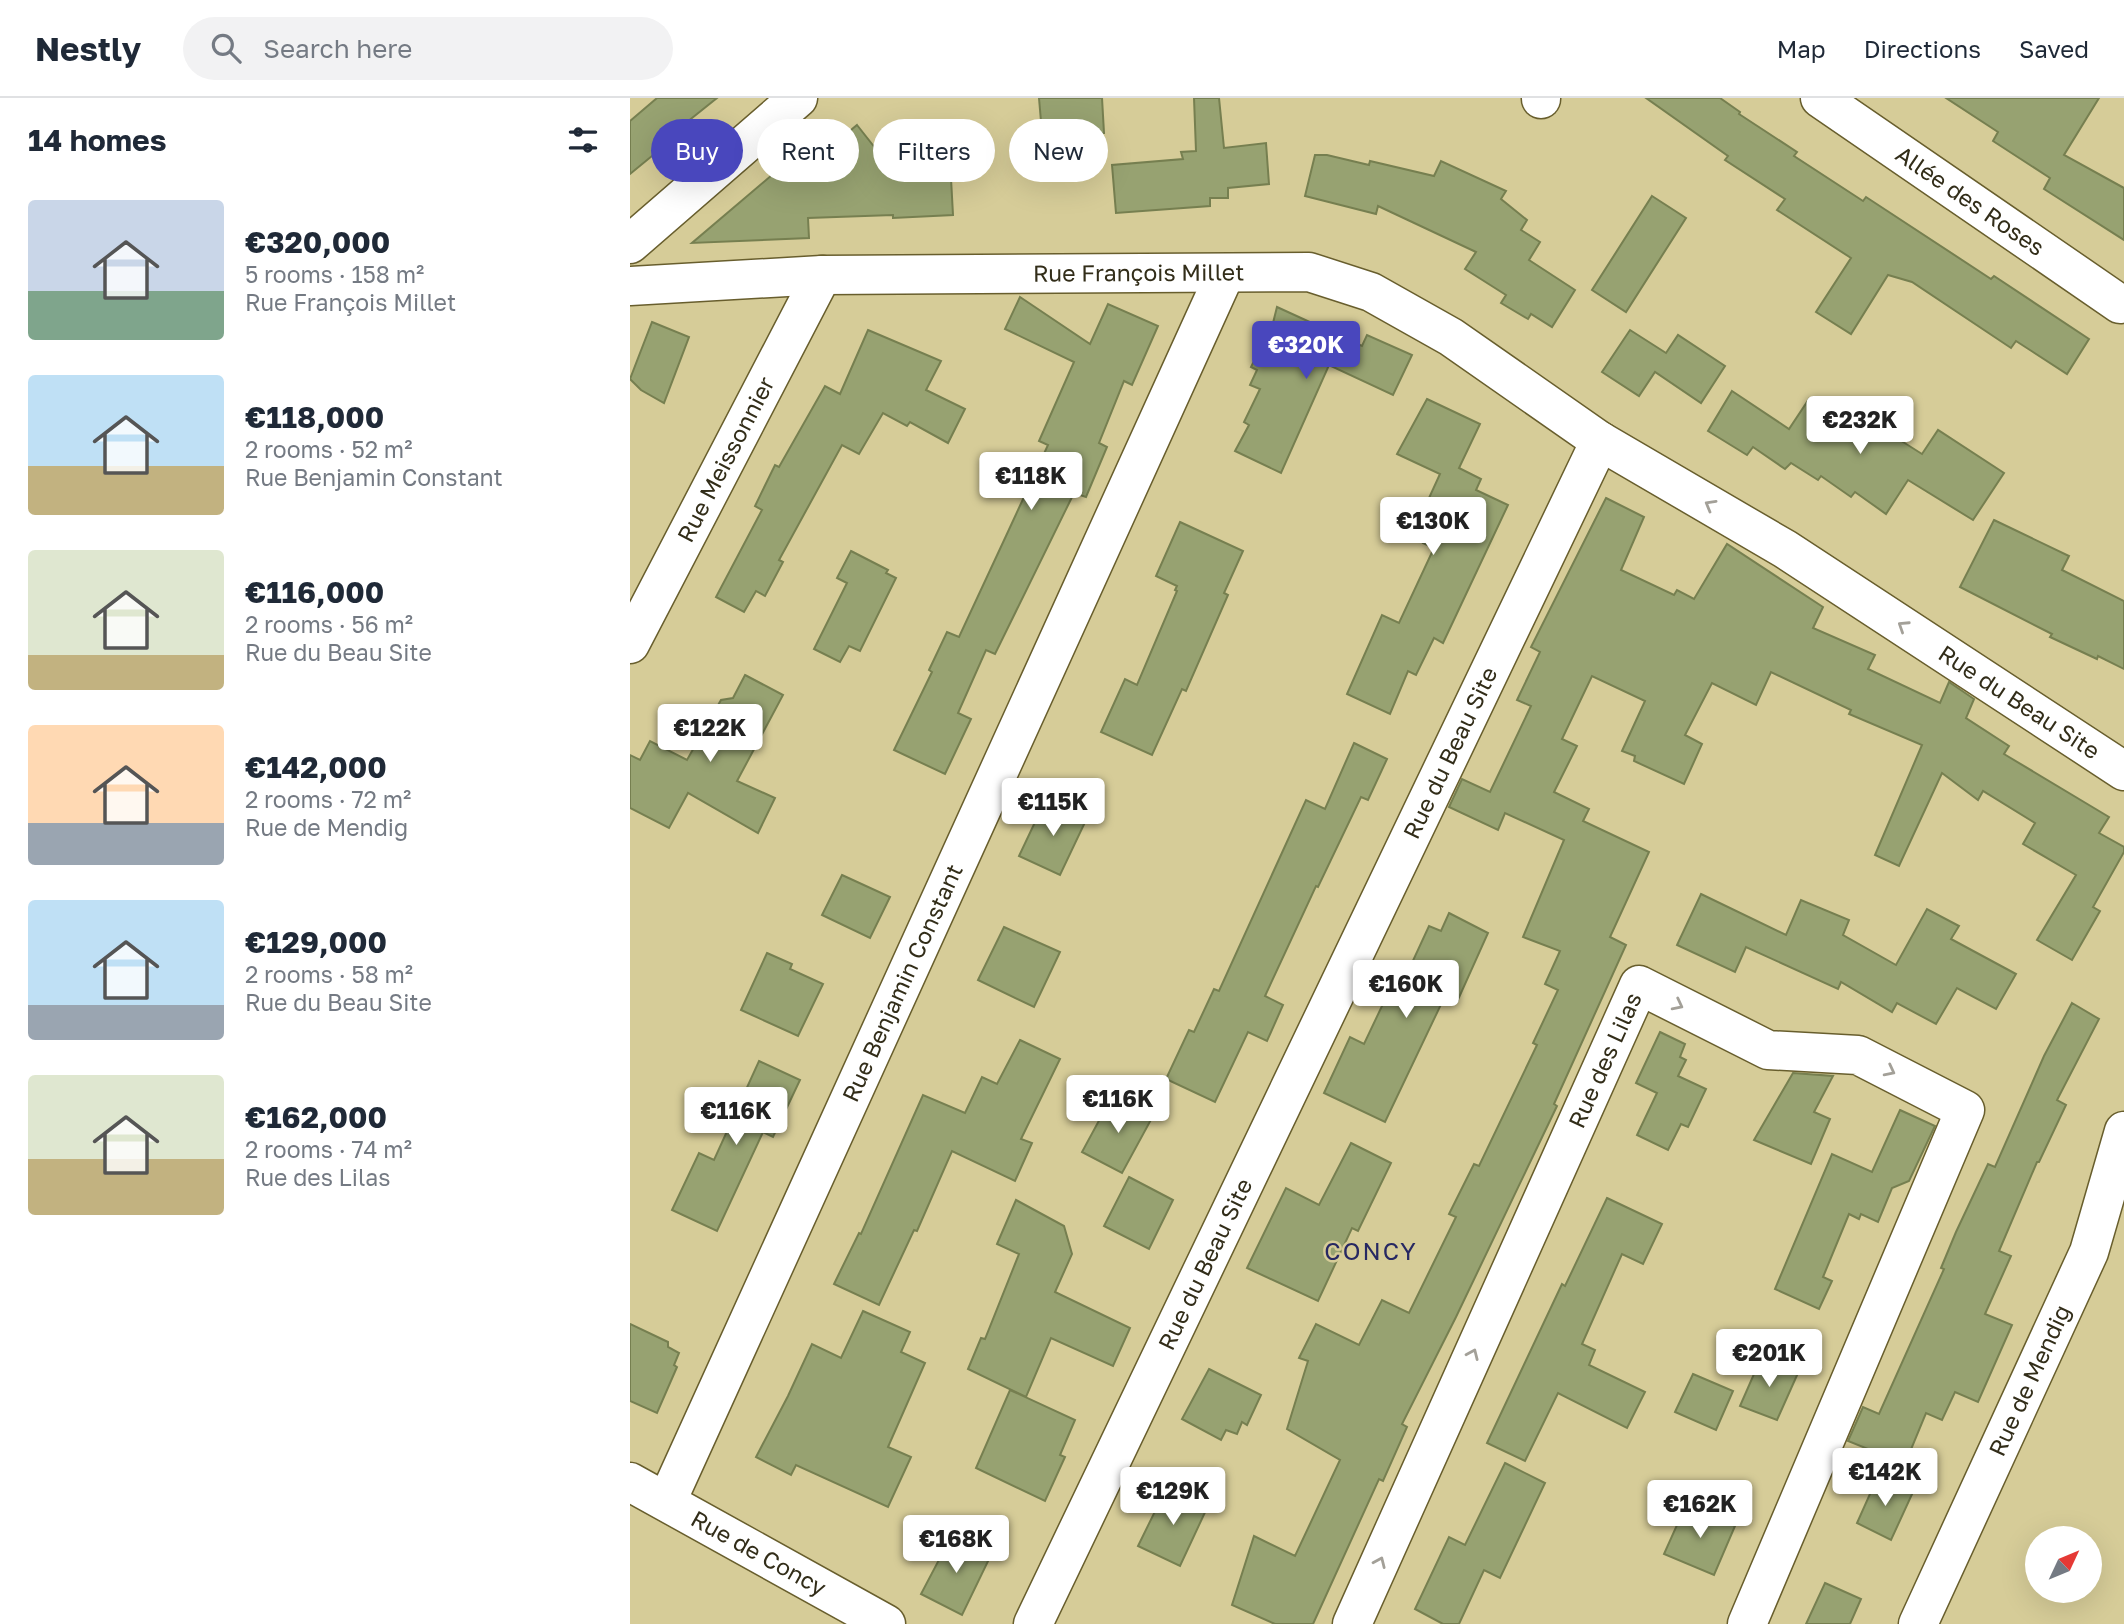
<!DOCTYPE html>
<html lang="en">
<head>
<meta charset="utf-8">
<style>
  body { margin:0; font-family:"Golos Text",sans-serif; background:#f2f2f3; color:#1f2937; height:100vh; display:flex; flex-direction:column; font-size:26px; white-space:nowrap }
  * { box-sizing:border-box; margin:0 }
  p { font-size:23px; color:#747a83 }
  .icon { flex:none; width:38px; height:38px; fill:none; stroke:currentColor; stroke-width:2; stroke-linecap:round; stroke-linejoin:round }
  .map { position:relative; flex:1; overflow:hidden }
  .panel { display:flex; flex-direction:column; background:#fff; width:630px }
  .panel>* { flex:none }
  .hud { position:absolute; left:21px; top:21px; width:665px; height:63px; display:flex; gap:14px }
  .needle { width:46px; rotate:46deg }
  .controls { position:absolute; left:1395px; top:1428px; display:grid; gap:14px }
  .controls a { display:grid; place-items:center; width:77px; height:77px; border-radius:50%; background:#fff; box-shadow:0 7px 28px #0002; font-size:35px }
  .price { position:absolute; translate:-50% -60px; padding:0 16px; border-radius:7px; background:#fff; color:#222; font-size:23px; line-height:46px; filter:drop-shadow(0 2px 4px #0008) }
  .price::after { content:''; position:absolute; left:50%; top:42px; width:21px; height:16px; margin-left:-10px; background:inherit; clip-path:polygon(0 0,100% 0,50% 100%) }
  .price.current { background:#4947bd; color:#fff }
  ul { padding:0; list-style:none }
  li { display:flex; align-items:center; gap:21px; height:175px; padding:0 28px }
  li span { display:grid; place-items:center; flex:none; width:196px; height:140px; border-radius:7px; color:#555 }
  li>.icon { margin-inline-start:auto }
  span .icon { width:84px; height:84px; fill:#fffc; stroke-width:1 }
  li b { font-size:30px }
  h2 { display:flex; justify-content:space-between; align-items:center; height:84px; padding:0 28px; font-size:30px }
  .tag { padding:0 24px; border-radius:32px; background:#fff; box-shadow:0 7px 28px #0002; font-size:24px; line-height:63px }
  .tag.current { background:#4947bd; color:#fff }
  header { display:flex; align-items:center; gap:42px; box-sizing:border-box; height:98px; padding:0 35px; background:#fff; border-bottom:2px solid #e0e1e3 }
  header strong { font-size:33px }
  nav { display:flex; gap:38px; margin-inline-start:auto; font-size:24px }
  .search { width:490px; height:63px; background:#f2f2f3; display:flex; align-items:center; gap:18px; box-sizing:border-box; padding:0 24px; border-radius:38px; color:#747a83; font-size:26px }
  main { display:flex; flex:1; min-height:0 }
  .map>svg:first-child { display:block }
  .building { fill:#97a271; stroke:#767f50; stroke-width:2 }
  .lines { fill:none; stroke-linecap:round; stroke-linejoin:round }
  .street-casing { stroke:#685e2d; stroke-width:41 }
  .secondary-casing { stroke:#685e2d; stroke-width:41 }
  .street { stroke:#fff; stroke-width:38 }
  .secondary { stroke:#fff; stroke-width:38 }
  .oneway { stroke:#a3a098 }
  .labels { text-anchor:middle; stroke-width:5; stroke-linejoin:round; paint-order:stroke }
  .street-label { font-size:23px; fill:#322d19; stroke:#d6cc98 }
  .neighbourhood-label { font-size:24px; letter-spacing:2px; fill:#272862; stroke:#d6cc98 }
</style>
</head>
<body>
<header>
<strong>Nestly</strong>
<div class="search"><svg class="icon" aria-label="search" viewBox="0 0 24 24"><circle cx="10" cy="10" r="6"/><path d="M15 15l6 6"/></svg>Search here</div>
<nav><a>Map</a><a>Directions</a><a>Saved</a></nav>
</header>
<main>
<section class="panel">
<h2>14 homes<svg class="icon" aria-label="filters" viewBox="0 0 24 24"><path d="M4 7h16M4 17h16"/><circle cx="9" cy="7" r="2"/><circle cx="15" cy="17" r="2"/></svg></h2>
<ul>
<li><span style="background:linear-gradient(#c9d6e8 65%,#7fa58c 0)"><svg class="icon" aria-label="home" viewBox="0 0 24 24"><path d="M3 11l9-7 9 7M6 9v11h12V9"/></svg></span><div><b>€320,000</b><p>5 rooms · 158 m²</p><p>Rue François Millet</p></div></li>
<li><span style="background:linear-gradient(#bfe0f5 65%,#c2b280 0)"><svg class="icon" aria-label="home" viewBox="0 0 24 24"><path d="M3 11l9-7 9 7M6 9v11h12V9"/></svg></span><div><b>€118,000</b><p>2 rooms · 52 m²</p><p>Rue Benjamin Constant</p></div></li>
<li><span style="background:linear-gradient(#dfe7d0 75%,#c2b280 0)"><svg class="icon" aria-label="home" viewBox="0 0 24 24"><path d="M3 11l9-7 9 7M6 9v11h12V9"/></svg></span><div><b>€116,000</b><p>2 rooms · 56 m²</p><p>Rue du Beau Site</p></div></li>
<li><span style="background:linear-gradient(#ffd9b3 70%,#9aa5b1 0)"><svg class="icon" aria-label="home" viewBox="0 0 24 24"><path d="M3 11l9-7 9 7M6 9v11h12V9"/></svg></span><div><b>€142,000</b><p>2 rooms · 72 m²</p><p>Rue de Mendig</p></div></li>
<li><span style="background:linear-gradient(#bfe0f5 75%,#9aa5b1 0)"><svg class="icon" aria-label="home" viewBox="0 0 24 24"><path d="M3 11l9-7 9 7M6 9v11h12V9"/></svg></span><div><b>€129,000</b><p>2 rooms · 58 m²</p><p>Rue du Beau Site</p></div></li>
<li><span style="background:linear-gradient(#dfe7d0 60%,#c2b280 0)"><svg class="icon" aria-label="home" viewBox="0 0 24 24"><path d="M3 11l9-7 9 7M6 9v11h12V9"/></svg></span><div><b>€162,000</b><p>2 rooms · 74 m²</p><p>Rue des Lilas</p></div></li>
</ul>
</section>
<div class="map">
<svg width="1494" height="1526" viewBox="0 0 1494 1526">
  <rect width="100%" height="100%" fill="#d6cc98"/>
  <g class="building">
    <path d="M27 0H87L47 32 50 35 0 76V23Z"/>
    <path d="M409 0H472L474 35H412Z"/>
    <path d="M564 0H589L594 50 636 45 639 86 598 90V100H580V108L486 115 482 67 553 61 551 54 566 53Z"/>
    <path d="M1016 0H1090L1110 14 1109 16 1167 54 1164 58 1233 103 1236 99 1361 181 1364 178 1459 241 1437 276 1386 243 1381 250 1282 184 1258 177 1221 236 1186 214 1221 160 1147 112 1155 101 1095 62 1098 58Z"/>
    <path d="M1316 0H1469L1434 57 1494 90V142L1414 91 1420 80 1363 43 1368 34Z"/>
    <path d="M227 27 257 65 320 62 323 117 263 120V117L178 120 179 140 62 145 169 54 179 67Z"/>
    <path d="M685 57H697L739 67 740 63 804 78 811 63 876 93 871 101 897 122 891 132 910 144 899 162 945 192 922 229 901 216 898 221 871 205 876 197 835 171 846 154 748 108 746 116 675 98Z"/>
    <path d="M1022 98 1056 120 996 214 962 192Z"/>
    <path d="M390 199 460 246 478 206 528 228 502 287 494 283 469 345 477 349 456 399 444 395 365 556 356 552 328 615 341 621 315 676 264 652 302 574 299 572 317 534 329 539 376 438 418 347 409 343 444 264 375 231Z"/>
    <path d="M647 209 732 248 737 237 782 257 763 297 699 267 651 375 605 353 619 327 614 324 630 291 620 287 627 272 621 269 643 225Z"/>
    <path d="M22 224 59 239 34 305 11 292 0 281Z"/>
    <path d="M238 232 311 263 296 292 335 311 318 345 280 324 277 328 253 315 229 356 212 347 149 462 153 464 135 498 126 493 114 514 86 499 132 412 125 408 145 367 149 369 195 288 210 296Z"/>
    <path d="M1000 232 1036 255 1048 237 1095 268 1071 305 1025 274 1009 298 972 274Z"/>
    <path d="M1102 293 1159 331 1179 301 1234 338 1243 325 1292 356 1308 332 1374 375 1343 422 1278 382 1256 416 1225 394 1221 399 1191 378 1188 382 1161 365 1155 371 1123 349 1117 357 1078 333Z"/>
    <path d="M797 301 850 326 829 370 851 381 846 392 878 407 813 545 804 540 786 577 778 573 760 616 717 596 752 517 769 525 804 450 793 445 811 406 799 400 810 376 767 356Z"/>
    <path d="M976 400 1014 419 991 472 1044 497 1047 492 1064 501 1097 446 1193 509 1183 530 1245 557 1238 571 1310 605 1319 584 1344 601 1336 620 1379 648 1374 656 1479 719 1469 735 1494 749V754L1463 809 1470 813 1442 862 1407 842 1446 777 1393 746 1405 725 1353 693 1348 702 1312 675 1269 768 1245 757 1292 647 1219 616 1221 612 1141 574 1126 607 1082 585 1055 637 1072 646 1054 686 1004 663 1005 658 992 653 1015 603 962 578 932 641 947 648 924 694 959 711 953 723 1019 754 980 839 996 847 924 1006 927 1008 826 1219 772 1326 777 1329 753 1383 749 1381 683 1526H645L602 1507 624 1438 665 1458 710 1362 657 1331 678 1263 669 1260 686 1226 729 1247 752 1202 779 1215 826 1119 819 1116 844 1066 849 1068 907 947 903 945 928 892 915 886 930 853 893 839 934 742 875 715 868 732 819 709 832 681 860 694 901 608 887 602 910 554 901 549Z"/>
    <path d="M1364 422 1439 458 1432 472 1494 503V571L1468 558 1467 561 1420 539 1422 536 1330 489Z"/>
    <path d="M550 424 613 453 594 495 598 497 556 593 552 591 522 657 471 634 495 581 507 587 547 493 545 492 547 488 526 478Z"/>
    <path d="M221 453 258 472 256 475 266 480 230 553 219 548 210 564 184 551 217 485 207 480Z"/>
    <path d="M115 577 153 597 107 683 145 700 128 735 58 695 39 730 0 710V657L10 662 20 643 57 662 91 602 103 600Z"/>
    <path d="M724 645 757 661 738 702 731 699 688 789 686 788 635 898 653 907 637 943 618 934 585 1004 536 981 559 932 564 934 584 891 589 893 676 702 695 711Z"/>
    <path d="M415 703 457 720 430 777 389 758Z"/>
    <path d="M212 777 260 799 240 840 192 817Z"/>
    <path d="M1071 796 1156 837 1171 802 1219 822 1213 837 1266 867 1297 811 1329 828 1321 841 1386 876 1366 911 1327 890 1306 926 1267 905 1262 914 1211 884 1208 891 1116 849 1105 874 1047 847Z"/>
    <path d="M819 815 858 835 827 904 815 898 755 1024 694 995 720 939 734 946 761 889 769 893 799 828 811 833Z"/>
    <path d="M374 829 430 854 404 909 348 882Z"/>
    <path d="M137 855 162 866 160 871 193 886 168 938 111 912Z"/>
    <path d="M1442 905 1469 921 1427 1002 1436 1007 1409 1064H1407L1369 1153 1381 1158 1355 1216 1382 1227 1348 1304 1325 1294 1312 1322 1296 1315 1275 1366 1218 1343 1233 1309 1249 1316 1314 1171 1311 1170 1326 1134 1358 1066 1365 1069 1414 958Z"/>
    <path d="M1030 934 1055 946 1050 959 1056 962 1048 978 1076 991 1058 1029 1051 1026 1038 1052 1007 1037 1027 995 1006 985Z"/>
    <path d="M390 942 430 961 391 1041 402 1045 385 1083 322 1053 287 1133 284 1132 249 1207 204 1186 229 1135 231 1136 293 997 335 1015 352 979 367 986Z"/>
    <path d="M129 963 170 982 143 1039 133 1034 87 1133 42 1112 69 1055 84 1062Z"/>
    <path d="M1163 975 1203 978 1184 1014 1200 1021 1181 1066 1124 1042Z"/>
    <path d="M489 1000 523 1018 492 1075 452 1054 472 1017 478 1020Z"/>
    <path d="M1270 1012 1305 1028 1279 1083 1262 1090 1248 1124 1231 1116 1229 1121 1219 1116 1193 1179 1202 1183 1189 1211 1145 1191 1202 1056 1242 1074Z"/>
    <path d="M721 1045 761 1065 728 1133 722 1130 688 1203 617 1170 656 1090 689 1107Z"/>
    <path d="M499 1079 543 1102 519 1151 474 1128Z"/>
    <path d="M977 1100 1032 1126 1013 1166 992 1156 952 1246 965 1252 959 1267 1015 1294 997 1330 928 1295 895 1363 857 1345 932 1186 935 1188Z"/>
    <path d="M386 1102 434 1128 442 1156 425 1194 500 1230 483 1268 421 1240 396 1299 338 1271 351 1240 355 1241 389 1156 367 1146Z"/>
    <path d="M233 1213 280 1234 271 1254 295 1265 258 1349 281 1359 258 1409 166 1367 161 1377 126 1359 158 1298 182 1246 211 1260Z"/>
    <path d="M0 1226 38 1244V1249L49 1255 44 1267 47 1269 27 1315 0 1303Z"/>
    <path d="M1131 1260 1168 1275 1147 1322 1110 1308Z"/>
    <path d="M579 1271 631 1297 617 1327 612 1324 607 1336 596 1332 591 1342 552 1321Z"/>
    <path d="M1063 1276 1103 1293 1086 1332 1045 1314Z"/>
    <path d="M380 1292 445 1322 430 1357 435 1359 415 1403 346 1370Z"/>
    <path d="M875 1365 915 1385 870 1480 854 1472 829 1526H813L785 1511 819 1439 835 1447Z"/>
    <path d="M1248 1378 1283 1394 1261 1442 1227 1425Z"/>
    <path d="M536 1391 577 1410 550 1468 508 1448Z"/>
    <path d="M1056 1407 1105 1428 1084 1477 1034 1456Z"/>
    <path d="M322 1437 361 1457 332 1517 291 1496Z"/>
    <path d="M1195 1485 1231 1501 1220 1526H1176Z"/>
  </g>
  <g class="lines">
    <defs>
      <g id="street">
        <path id="s1" d="M1190 0 1490 206"/>
        <path d="M911 1V0"/>
        <path d="M0 146 168 0"/>
        <path id="s2" d="M0 188 192 177 679 174 741 194 821 239 970 343 1155 451 1494 673"/>
        <path id="s3" d="M0 546 192 177"/>
        <path id="s4" d="M37 1403 595 176"/>
        <path id="s5" d="M403 1526 970 343"/>
        <path id="s6" d="M722 1526 1009 887 1138 952 1228 957 1335 1012 1117 1526"/>
      </g>
      <g id="secondary">
        <path id="s7" d="M0 1384 256 1526"/>
        <path id="s8" d="M1288 1526 1459 1154 1494 1033"/>
      </g>
    </defs>
    <use href="#street" class="street-casing"/>
    <use href="#secondary" class="secondary-casing"/>
    <use href="#street" class="street"/>
    <use href="#secondary" class="secondary"/>
  </g>
  <defs><path id="oneway-chevron" d="M-2-3.5L2.5 0L-2 3.5" fill="none" stroke-width="1.6" stroke-linecap="round" stroke-linejoin="round" transform="scale(1.75)"/></defs>
  <g class="oneway">
    <use href="#oneway-chevron" transform="translate(1080 407) rotate(-150)"/>
    <use href="#oneway-chevron" transform="translate(1273 528) rotate(-147)"/>
    <use href="#oneway-chevron" transform="translate(1048 907) rotate(27)"/>
    <use href="#oneway-chevron" transform="translate(1260 973) rotate(27)"/>
    <use href="#oneway-chevron" transform="translate(843 1256) rotate(-66)"/>
    <use href="#oneway-chevron" transform="translate(750 1464) rotate(-66)"/>
  </g>
  <g class="labels">
    <g class="street-label">
      <text dy="8" stroke="none"><textPath href="#s1" startOffset="182">Allée des Roses</textPath></text>
      <text dy="8" stroke="none"><textPath href="#s2" startOffset="509">Rue François Millet</textPath></text>
      <text dy="8" stroke="none"><textPath href="#s3" startOffset="208">Rue Meissonnier</textPath></text>
      <text dy="8" stroke="none"><textPath href="#s2" startOffset="1512">Rue du Beau Site</textPath></text>
      <text dy="8" stroke="none"><textPath href="#s5" startOffset="966">Rue du Beau Site</textPath></text>
      <text dy="8" stroke="none"><textPath href="#s4" startOffset="569">Rue Benjamin Constant</textPath></text>
      <text dy="8" stroke="none"><textPath href="#s6" startOffset="618">Rue des Lilas</textPath></text>
      <text dy="8" stroke="none"><textPath href="#s5" startOffset="399">Rue du Beau Site</textPath></text>
      <text dy="8" stroke="none"><textPath href="#s8" startOffset="268">Rue de Mendig</textPath></text>
      <text dy="8" stroke="none"><textPath href="#s7" startOffset="147">Rue de Concy</textPath></text>
    </g>
    <g class="neighbourhood-label">
      <text x="741" y="1162">CONCY</text>
    </g>
  </g>
</svg>
<div class="controls">
<a><svg class="needle" viewBox="-14 -14 28 28"><path d="M0-13l5 13h-10z" fill="#e53935"/><path d="M0 13l5-13h-10z" fill="#747a83"/></svg></a>
</div>
<b class="price current" style="left:676px;top:283px">€320K</b>
<b class="price" style="left:1230px;top:358px">€232K</b>
<b class="price" style="left:401px;top:414px">€118K</b>
<b class="price" style="left:803px;top:459px">€130K</b>
<b class="price" style="left:80px;top:666px">€122K</b>
<b class="price" style="left:423px;top:740px">€115K</b>
<b class="price" style="left:776px;top:922px">€160K</b>
<b class="price" style="left:488px;top:1037px">€116K</b>
<b class="price" style="left:106px;top:1049px">€116K</b>
<b class="price" style="left:1139px;top:1291px">€201K</b>
<b class="price" style="left:1255px;top:1410px">€142K</b>
<b class="price" style="left:543px;top:1429px">€129K</b>
<b class="price" style="left:1070px;top:1442px">€162K</b>
<b class="price" style="left:326px;top:1477px">€168K</b>
<div class="hud">
<a class="tag current">Buy</a>
<a class="tag">Rent</a>
<a class="tag">Filters</a>
<a class="tag">New</a>
</div>
</div>
</main>
</body>
</html>
